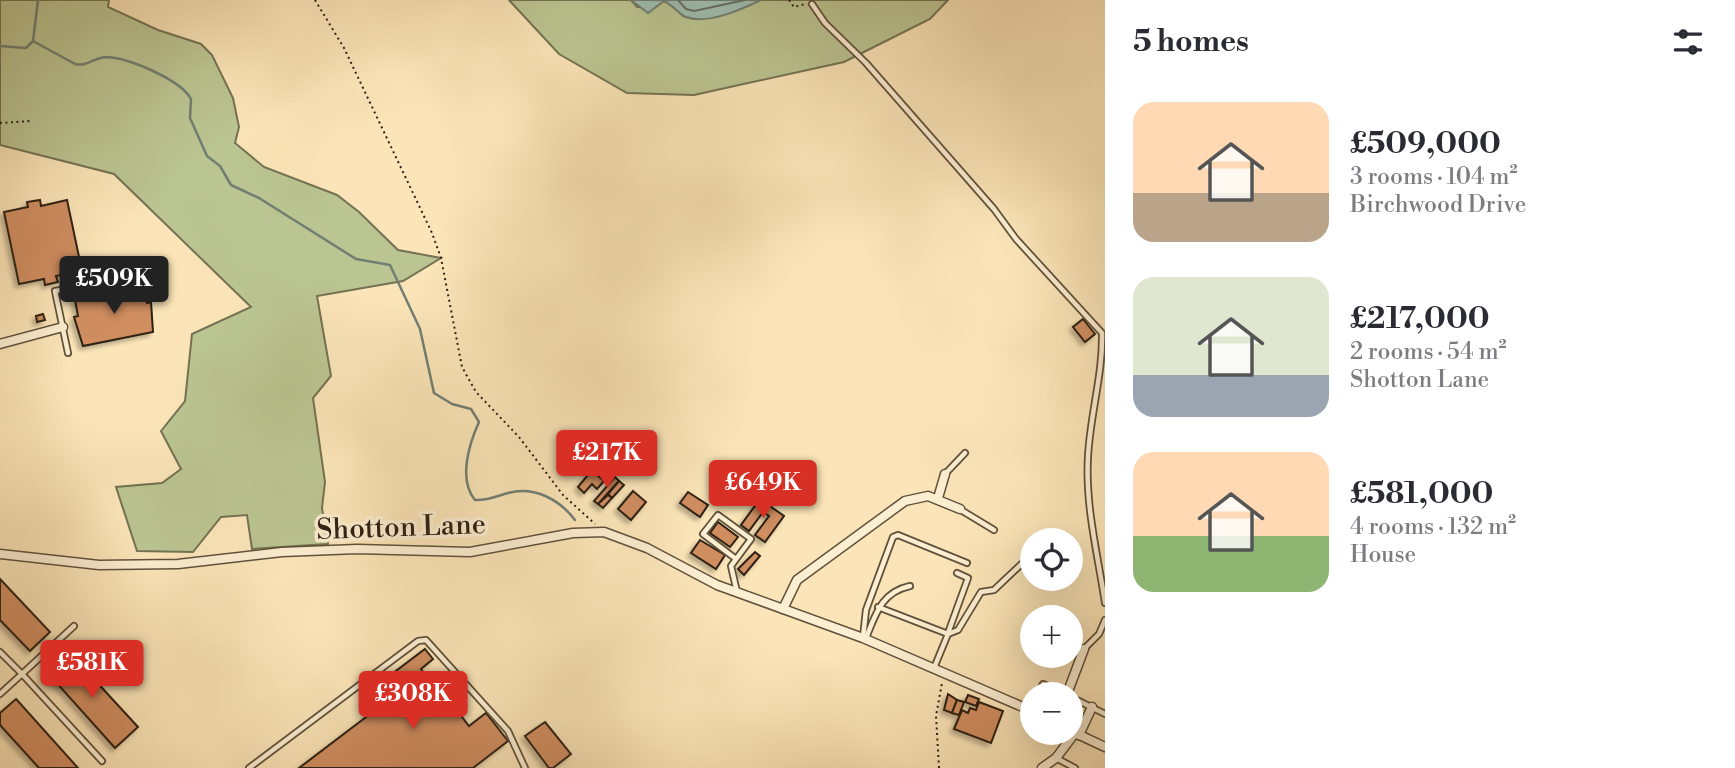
<!DOCTYPE html>
<html lang="en">
<head>
<meta charset="utf-8">
<style>
  body { margin:0; font-family:"Libre Bodoni",serif; background:#f7f7f7; color:#2b2b33; height:100vh; display:flex; flex-direction:column; font-size:26px; white-space:nowrap }
  * { box-sizing:border-box; margin:0 }
  p { font-size:23px; color:#7c7c81 }
  .icon { flex:none; width:38px; height:38px; fill:none; stroke:currentColor; stroke-width:2; stroke-linecap:round; stroke-linejoin:round }
  .map { position:relative; flex:1; overflow:hidden }
  .details { display:flex; flex-direction:column; background:#fff; width:630px }
  .details>* { flex:none }
  .controls { position:absolute; left:1020px; top:528px; display:grid; gap:14px }
  .controls a { display:grid; place-items:center; width:63px; height:63px; border-radius:50%; background:#fff; box-shadow:0 7px 28px #0002; font-size:35px }
  .price { position:absolute; translate:-50% -60px; padding:0 16px; border-radius:7px; background:#d93025; color:#fff; font-size:23px; line-height:46px; filter:drop-shadow(0 2px 4px #0008) }
  .price::after { content:''; position:absolute; left:50%; top:42px; width:21px; height:16px; margin-left:-10px; background:inherit; clip-path:polygon(0 0,100% 0,50% 100%) }
  .price.current { background:#222; color:#fff }
  ul { padding:0; list-style:none }
  li { display:flex; align-items:center; gap:21px; height:175px; padding:0 28px }
  li span { display:grid; place-items:center; flex:none; width:196px; height:140px; border-radius:21px; color:#555 }
  li>.icon { margin-inline-start:auto }
  span .icon { width:84px; height:84px; fill:#fffc; stroke-width:1 }
  li b { font-size:30px }
  h2 { display:flex; justify-content:space-between; align-items:center; height:84px; padding:0 28px; font-size:30px }
  main { display:flex; flex:1; min-height:0 }
  .map>svg:first-child { display:block }
  .green { fill:#bbc592; stroke:#747252; stroke-width:2 }
  .water { fill:#9fbfb3; stroke:#717f73; stroke-width:2 }
  .lines { fill:none; stroke-linecap:round; stroke-linejoin:round }
  .shore { stroke:#667062; stroke-width:2 }
  .stream { stroke:#717f73; stroke-width:2.5 }
  .building { fill:#cf8d61; stroke:#2d2012; stroke-width:2; filter:url(#shadow) }
  .service-casing { stroke:#60513c; stroke-width:8 }
  .minor-casing { stroke:#60513c; stroke-width:11 }
  .path { stroke:#2d2012; stroke-width:2; stroke-dasharray:2 3.5; stroke-linecap:butt }
  .service { stroke:#fceed1; stroke-width:4.5 }
  .minor { stroke:#fceed1; stroke-width:8 }
  .labels { text-anchor:middle; stroke-width:7; stroke-linejoin:round; paint-order:stroke }
  .street-label { font-size:28px; fill:#2d2012; stroke:#fceed1 }
</style>
</head>
<body>
<main>
<div class="map">
<svg width="1105" height="768" viewBox="0 0 1105 768">
  <defs>
    <filter id="shadow"><feDropShadow dx="-3.5" dy="3.5" stdDeviation="2" flood-color="#0004"/></filter>
  </defs>
  <rect width="100%" height="100%" fill="#fbe5b8"/>
  <filter id="stains"><feTurbulence type="fractalNoise" baseFrequency=".00286" numOctaves="4"/><feColorMatrix values="0 0 0 0 .2 0 0 0 0 .09 0 0 0 0 .02 0 0 0 .5 -.17"/></filter>
  <radialGradient id="worn" r=".72"><stop offset=".6" stop-color="#630" stop-opacity="0"/><stop offset="1" stop-color="#630" stop-opacity=".3"/></radialGradient>
  <g class="green">
    <path d="M0 0H109L108 7 158 30 201 44 212 55 233 98 239 127 235 143 264 167 337 195 359 212 398 250 441 258 403 281 317 296 331 376 313 398 325 482 322 508 328 544 252 549 247 515 221 517 193 552 137 551 116 487 162 483 181 469 161 431 185 401 192 334 251 307 114 174 0 145Z"/>
    <path d="M509 0H631L637 7H654L664 1 673 5 683 16 694 19 719 15 761 0H948L930 19 844 62 694 95 627 93 559 54Z"/>
  </g>
  <path class="water" d="M631 0H761C742 9 708 25 686 17 678 14 673 5 664 1L648 13Z"/>
  <g class="lines">
    <path class="shore" d="M678 0 686 9 694 11 745 0"/>
    <g class="stream">
      <path d="M33 41 75 64C88 67 94 57 107 57 129 58 181 80 191 99L190 118 207 156 220 166 231 185 259 198 356 259 390 265 420 329 434 393 452 404 471 409 479 422C469 444 458 480 475 500 486 501 497 496 508 493 534 486 559 499 575 520"/>
      <path d="M0 46 26 48 33 41 38 0"/>
    </g>
  </g>
  <g class="building">
    <path d="M40 200 41 206 67 200 82 271 56 276 58 282 45 285 44 279 19 284 4 212 28 207 27 202Z"/>
    <path d="M144 286 147 303 151 302 153 332 83 346 74 317 78 316 75 300Z"/>
    <path d="M43 314 45 320 37 322 36 316Z"/>
    <path d="M1083 319 1095 334 1085 342 1073 327Z"/>
    <path d="M592 470 604 481 597 489 592 484 584 493 578 487Z"/>
    <path d="M615 477 619 481 598 504 594 501Z"/>
    <path d="M619 481 624 485 612 498 608 494Z"/>
    <path d="M633 491 646 502 631 520 618 509Z"/>
    <path d="M688 492 708 505 700 517 680 503Z"/>
    <path d="M608 495 612 498 603 508 598 504Z"/>
    <path d="M760 499 784 516 765 542 755 535 769 516 763 512 749 531 741 525Z"/>
    <path d="M718 522 738 537 730 547 710 533Z"/>
    <path d="M700 540 725 555 716 569 691 553Z"/>
    <path d="M755 552 760 556 744 575 738 569Z"/>
    <path d="M0 579 50 632 30 651 0 620Z"/>
    <path d="M425 649 433 659 421 669 426 676 429 674 469 726 486 713 508 741 473 768H299L399 692 388 677Z"/>
    <path d="M69 652 138 727 115 748 45 670Z"/>
    <path d="M948 694 957 700 952 713 944 710Z"/>
    <path d="M968 695 979 699 976 706 965 702Z"/>
    <path d="M16 699 17 700 78 768H39L0 725V713Z"/>
    <path d="M957 700 964 702 959 715 952 713Z"/>
    <path d="M979 702 1003 711 991 743 954 729 962 710 968 713 970 708 976 710Z"/>
    <path d="M545 722 571 754 553 768H549L525 736Z"/>
  </g>
  <g class="lines">
    <defs>
      <g id="service">
        <path d="M812 4 825 23 866 63 994 209 1016 239 1102 333C1103 375 1090 415 1088 457 1085 505 1098 556 1105 603"/>
        <path d="M68 353 55 291 73 288"/>
        <path d="M945 474 965 453"/>
        <path d="M961 510 994 530"/>
        <path d="M736 559 703 534 718 515 751 539 731 566 737 592"/>
        <path d="M878 607 948 634 934 668"/>
        <path d="M948 633 968 578 957 573"/>
        <path d="M948 634 958 630 981 592 994 590 1032 554"/>
        <path d="M863 637 866 610 893 537 898 535 967 563"/>
        <path d="M866 638C876 613 882 592 910 586"/>
        <path d="M1084 649 1099 634 1105 620"/>
        <path d="M0 652 22 674 74 626"/>
        <path d="M0 694 22 674 102 761"/>
        <path d="M1037 695 1043 684 1066 694"/>
        <path d="M1071 697 1105 714"/>
        <path d="M1028 709 1032 702"/>
        <path d="M1056 758 1075 768"/>
        <path d="M249 768 418 641 426 640 508 731 525 768"/>
      </g>
      <g id="minor">
        <path d="M0 344 63 327"/>
        <path d="M938 498 945 474"/>
        <path d="M0 554 99 565 178 564 282 552 357 549 470 552 573 533 604 532 647 548 717 585 863 638 1032 711"/>
        <path d="M783 609 797 580 905 501 928 496 960 509"/>
        <path d="M1067 694 1084 649"/>
        <path d="M1071 731 1105 747"/>
        <path d="M1079 735 1092 707"/>
        <path d="M1042 768 1056 758 1075 733"/>
      </g>
    </defs>
    <use href="#service" class="service-casing"/>
    <use href="#minor" class="minor-casing"/>
    <g class="path">
      <path d="M315 0 344 48 432 233 441 258 462 367 476 392 519 437 563 495 595 524"/>
      <path d="M789 0 794 7 805 4"/>
      <path d="M0 123 30 121"/>
      <path d="M939 768 936 716 942 683"/>
    </g>
    <use href="#service" class="service"/>
    <use href="#minor" class="minor"/>
  </g>
  <g class="labels">
    <g class="street-label">
      <text transform="translate(401 526) rotate(-2)" y="10">Shotton Lane</text>
    </g>
  </g>
  <rect width="100%" height="100%" filter="url(#stains)"/>
  <rect width="100%" height="100%" fill="url(#worn)"/>
</svg>
<div class="controls">
<a><svg class="icon" aria-label="locate" viewBox="0 0 24 24"><circle cx="12" cy="12" r="6"/><path d="M12 2v4M12 18v4M2 12h4M18 12h4"/></svg></a>
<a>+</a>
<a>−</a>
</div>
<b class="price current" style="left:114px;top:316px">£509K</b>
<b class="price" style="left:607px;top:490px">£217K</b>
<b class="price" style="left:763px;top:520px">£649K</b>
<b class="price" style="left:92px;top:700px">£581K</b>
<b class="price" style="left:413px;top:731px">£308K</b>
</div>
<section class="details">
<h2>5 homes<svg class="icon" aria-label="filters" viewBox="0 0 24 24"><path d="M4 7h16M4 17h16"/><circle cx="9" cy="7" r="2"/><circle cx="15" cy="17" r="2"/></svg></h2>
<ul>
<li><span style="background:linear-gradient(#ffd9b3 65%,#b9a48a 0)"><svg class="icon" aria-label="home" viewBox="0 0 24 24"><path d="M3 11l9-7 9 7M6 9v11h12V9"/></svg></span><div><b>£509,000</b><p>3 rooms · 104 m²</p><p>Birchwood Drive</p></div></li>
<li><span style="background:linear-gradient(#dfe7d0 70%,#9aa5b1 0)"><svg class="icon" aria-label="home" viewBox="0 0 24 24"><path d="M3 11l9-7 9 7M6 9v11h12V9"/></svg></span><div><b>£217,000</b><p>2 rooms · 54 m²</p><p>Shotton Lane</p></div></li>
<li><span style="background:linear-gradient(#ffd9b3 60%,#8fb573 0)"><svg class="icon" aria-label="home" viewBox="0 0 24 24"><path d="M3 11l9-7 9 7M6 9v11h12V9"/></svg></span><div><b>£581,000</b><p>4 rooms · 132 m²</p><p>House</p></div></li>
</ul>
</section>
</main>
</body>
</html>
